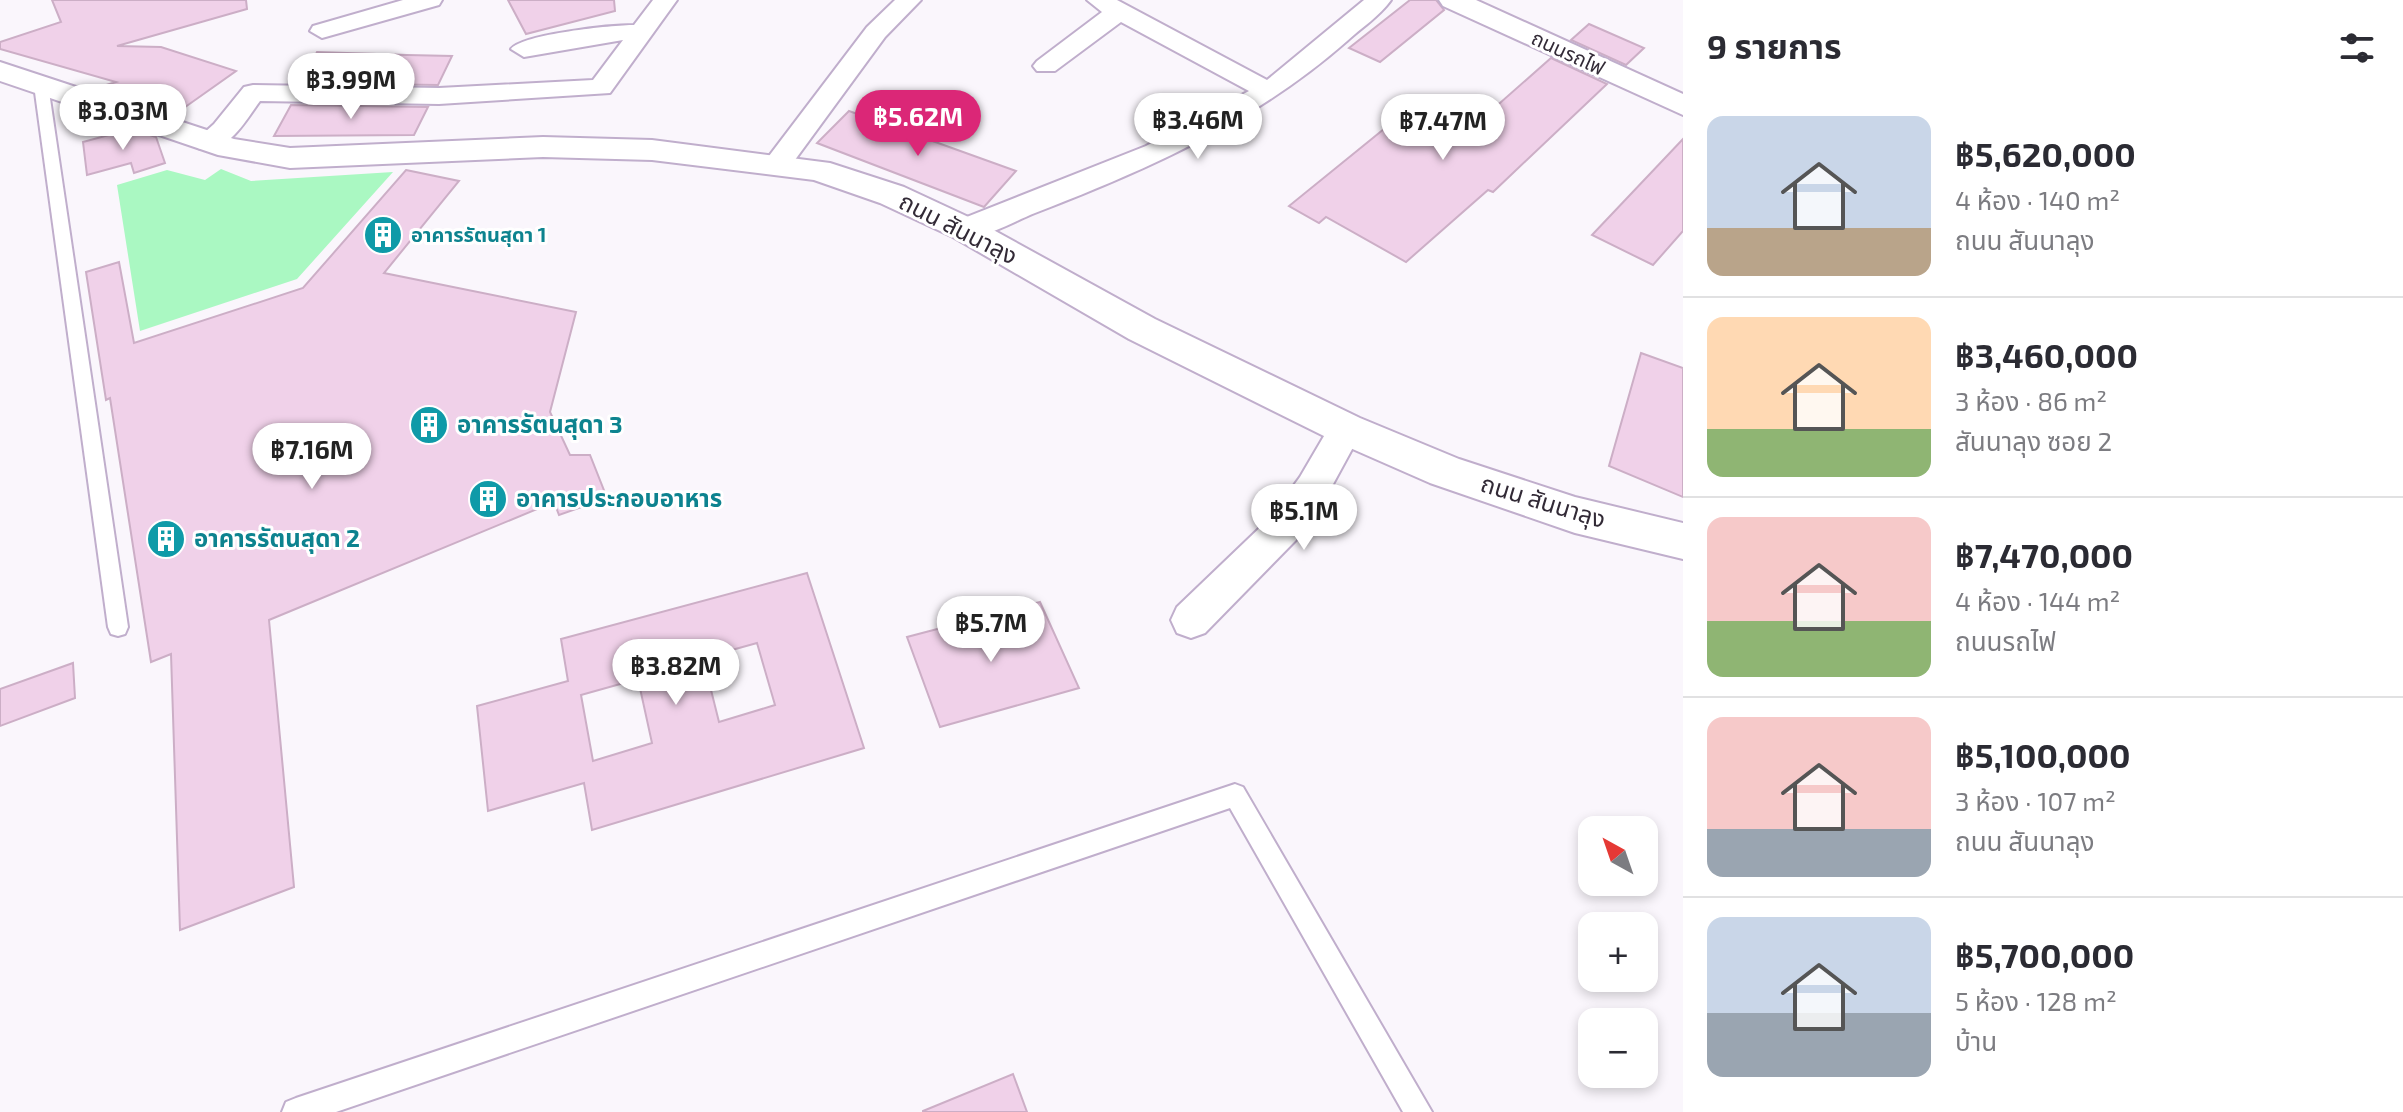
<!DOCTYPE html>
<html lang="th">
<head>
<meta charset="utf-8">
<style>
  body { margin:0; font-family:"Exo 2","Noto Sans Thai",sans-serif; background:#f2f2f3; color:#2b2b33; height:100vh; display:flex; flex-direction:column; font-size:30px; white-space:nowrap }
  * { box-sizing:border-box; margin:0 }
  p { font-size:26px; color:#7c7c81 }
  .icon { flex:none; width:44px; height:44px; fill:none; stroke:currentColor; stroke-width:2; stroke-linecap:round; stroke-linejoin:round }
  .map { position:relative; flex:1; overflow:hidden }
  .panel { display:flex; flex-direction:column; background:#fff; width:720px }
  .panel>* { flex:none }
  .needle { width:52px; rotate:320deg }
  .tools { position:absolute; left:1578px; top:816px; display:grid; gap:16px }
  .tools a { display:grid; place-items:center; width:80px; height:80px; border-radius:16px; background:#fff; box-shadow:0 4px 12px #0003; font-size:40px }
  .price { position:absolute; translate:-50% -68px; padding:0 18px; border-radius:28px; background:#fff; color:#222; font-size:26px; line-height:52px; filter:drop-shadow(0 2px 4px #0008) }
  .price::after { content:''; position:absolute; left:50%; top:48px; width:24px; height:18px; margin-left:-12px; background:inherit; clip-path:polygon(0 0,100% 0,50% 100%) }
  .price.on { background:#db2777; color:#fff }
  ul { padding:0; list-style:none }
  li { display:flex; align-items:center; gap:24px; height:200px; padding:0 24px }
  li+li { border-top:2px solid #e1e1e2 }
  li span { display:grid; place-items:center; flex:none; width:224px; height:160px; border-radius:16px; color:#555 }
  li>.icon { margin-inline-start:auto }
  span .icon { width:96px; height:96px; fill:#fffc; stroke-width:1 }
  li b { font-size:34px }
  h2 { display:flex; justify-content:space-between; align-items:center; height:96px; padding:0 24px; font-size:34px }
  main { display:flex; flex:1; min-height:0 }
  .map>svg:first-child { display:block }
  .green { fill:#aaf8c2 }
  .building { fill:#f0d1e9; stroke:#ccaec6; stroke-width:2; fill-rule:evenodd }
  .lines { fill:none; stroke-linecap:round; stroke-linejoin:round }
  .lane-casing { stroke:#c0aecc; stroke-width:4 }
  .street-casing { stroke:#c0aecc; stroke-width:4 }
  .secondary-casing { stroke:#c0aecc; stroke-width:4 }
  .lane { fill:#fff; fill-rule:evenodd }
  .street { fill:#fff; fill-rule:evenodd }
  .secondary { fill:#fff; fill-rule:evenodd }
  .labels { text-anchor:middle; stroke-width:6; stroke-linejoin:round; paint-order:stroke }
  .far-street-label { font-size:20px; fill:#322a36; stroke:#fff }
  .far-culture-label { font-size:20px; font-weight:bold; fill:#0d838f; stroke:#fff; text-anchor:start }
  .street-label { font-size:24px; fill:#322a36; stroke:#fff }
  .culture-label { font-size:24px; font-weight:bold; fill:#0d838f; stroke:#fff; text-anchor:start }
</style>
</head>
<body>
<main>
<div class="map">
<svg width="1683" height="1112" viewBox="0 0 1683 1112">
  <rect width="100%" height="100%" fill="#faf6fc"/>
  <path class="green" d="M221 169 251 181 393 172 297 279 140 331 117 185 167 170 205 180Z"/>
  <g class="building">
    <path d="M52 0H246L247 9 117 46 161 47 236 71 181 110 106 85 116 82 0 49V42L61 22Z"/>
    <path d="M508 0H614L615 11 526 34Z"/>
    <path d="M1410 0H1436L1444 10 1380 62 1349 48Z"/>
    <path d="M1589 24 1644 48 1626 65 1571 40Z"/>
    <path d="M317 52 407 55 452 56 438 85 302 83Z"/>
    <path d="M1551 58 1607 84 1493 192 1488 190 1406 262 1326 217 1319 223 1289 206 1421 99 1475 125Z"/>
    <path d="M291 105 428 107 414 135 274 136Z"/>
    <path d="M849 111 1016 171 984 207 817 143Z"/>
    <path d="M131 129 156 137 165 163 134 173 131 163 87 175 83 142Z"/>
    <path d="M1683 139V231L1653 265 1592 235Z"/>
    <path d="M406 170 459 181 384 273 576 312 550 412 570 455H590L607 498 559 515 554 502 269 620 294 887 180 930 171 654 151 662 110 398 106 400 86 272 119 262 134 343 303 288Z"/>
    <path d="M1641 353 1683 368V497L1609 466Z"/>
    <path d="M807 573 864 748 592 830 584 783 488 811 477 706 568 681 561 639ZM757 643 775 705 719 722 703 658ZM638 679 652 743 593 761 581 695Z"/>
    <path d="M1040 602 1079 688 940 727 907 637Z"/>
    <path d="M73 663 75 698 0 726V689Z"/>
    <path d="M1013 1074 1027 1112H923V1111Z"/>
  </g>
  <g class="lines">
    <defs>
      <g id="lane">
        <path d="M41 81 48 85 128 627 125 634 118 636 111 634 108 627 34 85Z"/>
        <path d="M1235 784 1243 787 1432 1112H1403L1230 808 336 1112H282L286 1102 296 1098Z"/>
      </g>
      <g id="street">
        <path d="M403 0H442L439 5 322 38 310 31 313 26Z"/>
        <path d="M653 0H677L610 93 439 104 260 101C245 121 227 156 198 148L194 142 214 124 244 87 253 85 439 88 593 80 623 40 524 57 511 49C522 34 613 25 634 25Z"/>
        <path d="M895 0H921L885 37 789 168H769L765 162 769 156 867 27Z"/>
        <path d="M1087 0H1117L1267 80 1364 0H1391C1380 16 1361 28 1347 41 1255 122 1147 170 1035 213 1012 222 979 243 954 236L950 229 954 222 1146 146 1249 91 1121 22 1055 71H1037L1033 66 1037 61 1102 12Z"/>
        <path d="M1346 415 1358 419 1363 429 1326 497 1296 540 1205 633 1191 638 1177 633 1171 620 1177 607 1270 518 1300 477 1334 419Z"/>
      </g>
      <g id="secondary">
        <path d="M1439 0H1476L1683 94V115L1443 6Z"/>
        <path d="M0 62 234 139 290 148 543 137 652 140 830 163 904 187 977 221 1155 319 1360 418 1459 459 1575 497 1683 523V559L1575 533 1430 483 1332 440 1129 339 953 237 880 203 814 180 652 160 543 157 290 168 218 155 0 81Z"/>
      </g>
    </defs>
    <use href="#lane" class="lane-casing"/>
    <use href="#street" class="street-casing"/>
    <use href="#secondary" class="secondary-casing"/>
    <use href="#lane" class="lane"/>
    <use href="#street" class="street"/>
    <use href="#secondary" class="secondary"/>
  </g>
  <defs>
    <symbol id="building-disc" viewBox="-11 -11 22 22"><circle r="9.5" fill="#0f9aa8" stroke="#fff"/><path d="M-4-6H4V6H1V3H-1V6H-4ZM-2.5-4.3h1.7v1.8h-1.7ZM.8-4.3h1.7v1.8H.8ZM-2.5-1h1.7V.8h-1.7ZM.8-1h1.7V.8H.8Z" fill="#fff"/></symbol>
  </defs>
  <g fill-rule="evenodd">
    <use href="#building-disc" x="361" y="213" width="44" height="44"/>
    <use href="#building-disc" x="407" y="403" width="44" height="44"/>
    <use href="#building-disc" x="466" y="477" width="44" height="44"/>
    <use href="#building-disc" x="144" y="517" width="44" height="44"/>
  </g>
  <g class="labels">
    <g class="far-street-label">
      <text transform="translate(1568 53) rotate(25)" y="7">ถนนรถไฟ</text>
    </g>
    <g class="far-culture-label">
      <text x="411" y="242">อาคารรัตนสุดา 1</text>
    </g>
    <g class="street-label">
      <text transform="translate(958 229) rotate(27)" y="8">ถนน สันนาลุง</text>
      <text transform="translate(1543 502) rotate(17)" y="8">ถนน สันนาลุง</text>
    </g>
    <g class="culture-label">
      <text x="457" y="433">อาคารรัตนสุดา 3</text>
      <text x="516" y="507">อาคารประกอบอาหาร</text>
      <text x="194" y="547">อาคารรัตนสุดา 2</text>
    </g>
  </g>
</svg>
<div class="tools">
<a><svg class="needle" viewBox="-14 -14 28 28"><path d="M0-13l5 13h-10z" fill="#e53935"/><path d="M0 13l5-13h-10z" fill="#7c7c81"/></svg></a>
<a>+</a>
<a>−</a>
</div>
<b class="price" style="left:351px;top:121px">฿3.99M</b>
<b class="price" style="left:123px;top:152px">฿3.03M</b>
<b class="price on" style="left:918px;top:158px">฿5.62M</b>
<b class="price" style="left:1198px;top:161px">฿3.46M</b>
<b class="price" style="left:1443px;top:162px">฿7.47M</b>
<b class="price" style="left:312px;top:491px">฿7.16M</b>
<b class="price" style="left:1304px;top:552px">฿5.1M</b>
<b class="price" style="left:991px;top:664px">฿5.7M</b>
<b class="price" style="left:676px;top:707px">฿3.82M</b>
</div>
<section class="panel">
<h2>9 รายการ<svg class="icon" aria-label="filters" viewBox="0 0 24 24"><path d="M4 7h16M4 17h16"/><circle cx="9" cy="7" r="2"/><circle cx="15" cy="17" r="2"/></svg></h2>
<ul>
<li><span style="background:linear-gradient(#c9d6e8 70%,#b9a48a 0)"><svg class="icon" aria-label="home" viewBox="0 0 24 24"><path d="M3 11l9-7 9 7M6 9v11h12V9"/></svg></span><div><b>฿5,620,000</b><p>4 ห้อง · 140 m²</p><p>ถนน สันนาลุง</p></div></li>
<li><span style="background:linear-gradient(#ffd9b3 70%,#8fb573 0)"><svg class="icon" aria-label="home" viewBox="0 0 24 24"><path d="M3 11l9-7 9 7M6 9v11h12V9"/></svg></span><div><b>฿3,460,000</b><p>3 ห้อง · 86 m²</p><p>สันนาลุง ซอย 2</p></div></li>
<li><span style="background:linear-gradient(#f6c9c9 65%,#8fb573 0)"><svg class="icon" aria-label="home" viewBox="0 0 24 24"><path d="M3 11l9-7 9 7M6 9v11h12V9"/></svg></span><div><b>฿7,470,000</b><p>4 ห้อง · 144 m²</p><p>ถนนรถไฟ</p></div></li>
<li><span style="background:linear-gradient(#f6c9c9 70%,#9aa5b1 0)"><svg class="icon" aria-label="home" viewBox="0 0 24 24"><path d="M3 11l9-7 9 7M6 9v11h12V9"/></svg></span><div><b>฿5,100,000</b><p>3 ห้อง · 107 m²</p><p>ถนน สันนาลุง</p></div></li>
<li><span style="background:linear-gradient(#c9d6e8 60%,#9aa5b1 0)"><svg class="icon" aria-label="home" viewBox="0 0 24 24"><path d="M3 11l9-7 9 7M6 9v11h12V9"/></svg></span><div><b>฿5,700,000</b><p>5 ห้อง · 128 m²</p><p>บ้าน</p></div></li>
</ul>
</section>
</main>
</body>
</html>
